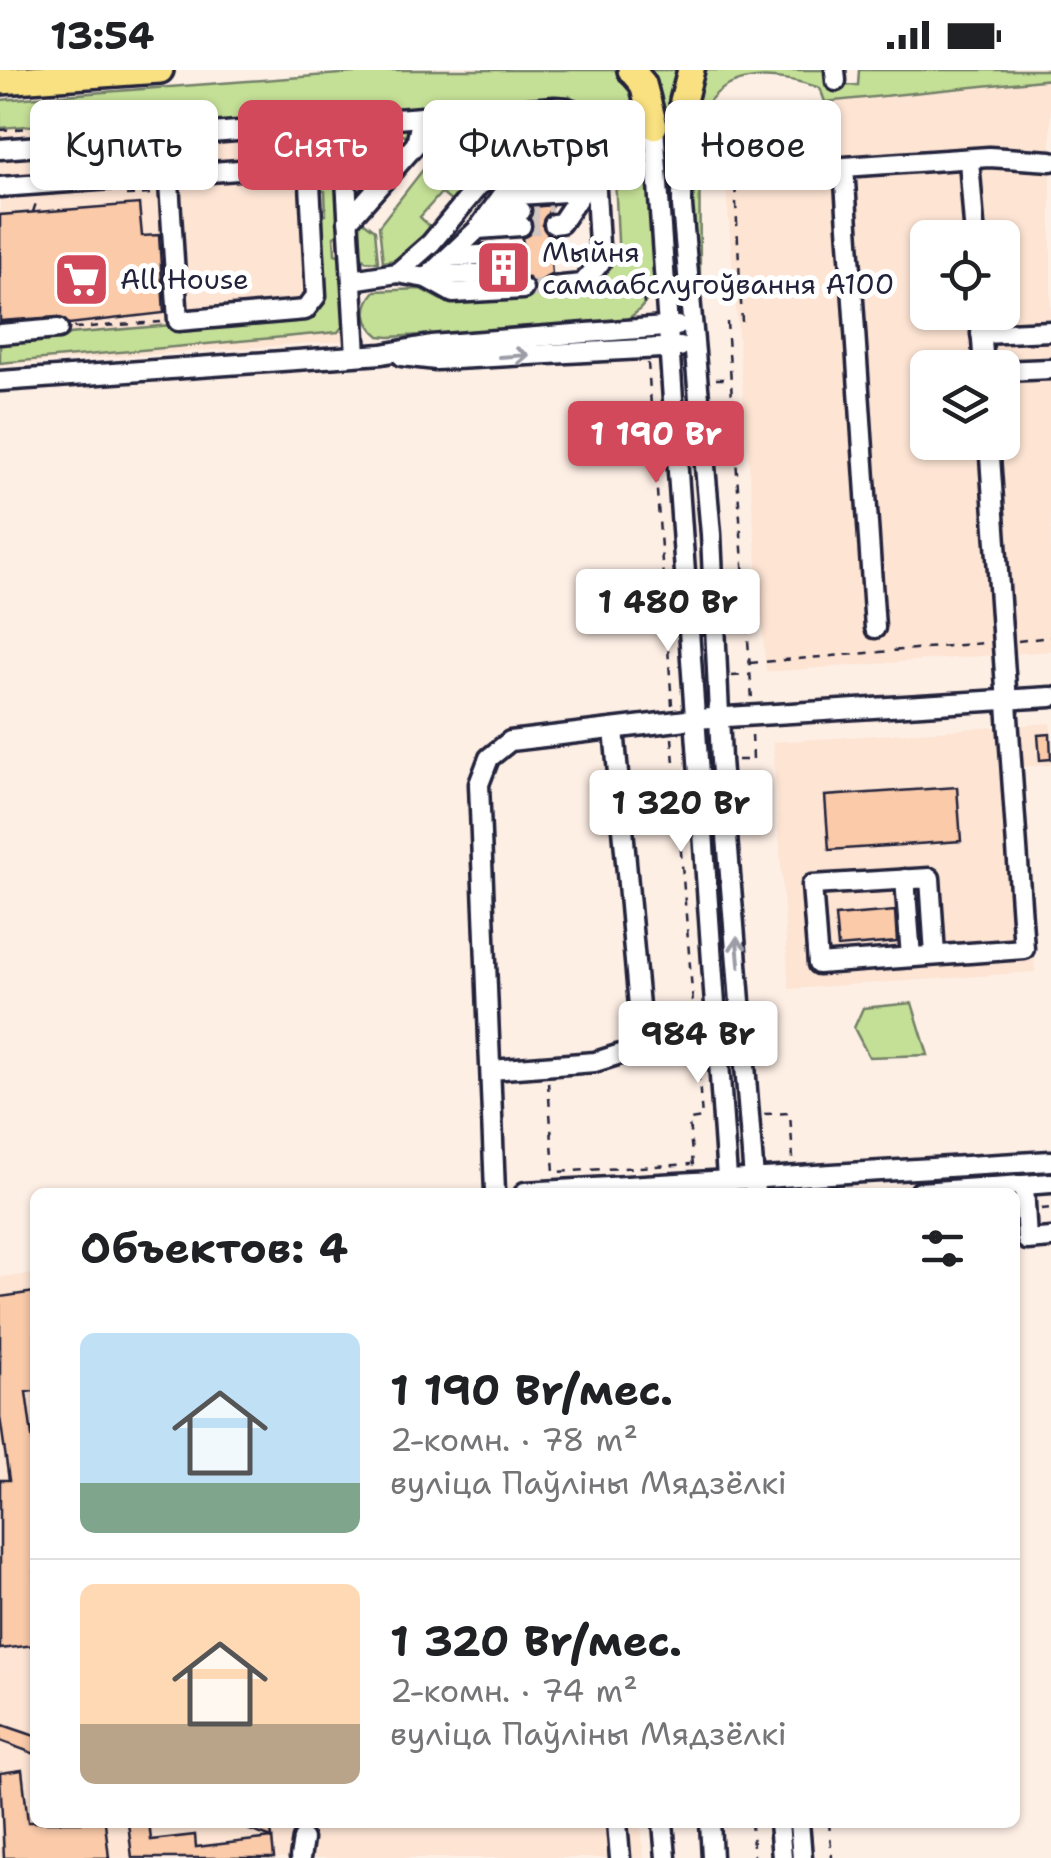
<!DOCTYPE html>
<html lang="ru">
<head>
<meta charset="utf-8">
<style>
  body { margin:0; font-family:"Shantell Sans",sans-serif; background:#f2f2f2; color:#202124; height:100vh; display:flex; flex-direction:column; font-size:38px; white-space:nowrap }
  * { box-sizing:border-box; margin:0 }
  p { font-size:32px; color:#757577 }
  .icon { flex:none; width:55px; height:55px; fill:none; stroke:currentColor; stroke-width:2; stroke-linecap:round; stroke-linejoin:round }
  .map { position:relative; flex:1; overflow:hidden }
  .side { position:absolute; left:30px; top:1118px; width:990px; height:640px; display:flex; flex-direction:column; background:#fff; border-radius:15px; box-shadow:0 2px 8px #0004 }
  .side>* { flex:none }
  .guide { position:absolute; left:30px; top:30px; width:992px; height:90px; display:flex; gap:20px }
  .tools { position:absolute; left:910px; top:150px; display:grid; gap:20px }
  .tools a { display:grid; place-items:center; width:110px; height:110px; border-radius:15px; background:#fff; box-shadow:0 2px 8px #0004; font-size:50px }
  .price { position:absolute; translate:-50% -85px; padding:0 22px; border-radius:10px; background:#fff; color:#222; font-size:32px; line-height:65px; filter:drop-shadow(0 2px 5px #0008) }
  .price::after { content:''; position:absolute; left:50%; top:60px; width:30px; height:22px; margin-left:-15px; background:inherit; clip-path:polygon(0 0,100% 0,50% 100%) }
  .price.selected { background:#d1495b; color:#fff }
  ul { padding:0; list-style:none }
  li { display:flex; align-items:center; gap:30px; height:250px; padding:0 50px }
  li+li { border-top:2px solid #e0e0e0 }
  li span { display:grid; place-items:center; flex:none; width:280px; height:200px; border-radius:15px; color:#555 }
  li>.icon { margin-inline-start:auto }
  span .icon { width:120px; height:120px; fill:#fffc; stroke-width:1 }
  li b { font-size:42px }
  h2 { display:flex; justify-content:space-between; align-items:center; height:120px; padding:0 50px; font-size:42px }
  .tag { padding:0 35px; border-radius:15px; background:#fff; box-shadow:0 2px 8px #0004; font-size:35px; line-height:90px }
  .tag.selected { background:#d1495b; color:#fff }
  .status { display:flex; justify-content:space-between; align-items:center; height:70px; padding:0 50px; background:#fff; direction:ltr }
  .status svg { height:28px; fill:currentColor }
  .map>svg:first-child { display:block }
  .built { fill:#fde4d3; fill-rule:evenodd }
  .green { fill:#c4df96; stroke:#738068; stroke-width:2.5 }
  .building { fill:#facaa9; stroke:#22223b; stroke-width:2.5 }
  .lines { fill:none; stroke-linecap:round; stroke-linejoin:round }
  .minor-tunnel { stroke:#d2c6c3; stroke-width:18; stroke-dasharray:18 9; stroke-linecap:butt }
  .minor-casing { stroke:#22223b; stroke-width:25 }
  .highway-casing { stroke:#22223b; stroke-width:32 }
  .path { stroke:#22223b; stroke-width:2.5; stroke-dasharray:8 8; stroke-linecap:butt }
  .minor { stroke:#fff; stroke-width:18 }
  .highway { stroke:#f9e181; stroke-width:25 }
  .oneway { stroke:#9c9ca7 }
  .labels { text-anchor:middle; stroke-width:10; stroke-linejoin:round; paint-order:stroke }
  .poi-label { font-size:28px; fill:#22223b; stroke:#fff; text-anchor:start }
</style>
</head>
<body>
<div class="status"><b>13:54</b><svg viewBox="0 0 49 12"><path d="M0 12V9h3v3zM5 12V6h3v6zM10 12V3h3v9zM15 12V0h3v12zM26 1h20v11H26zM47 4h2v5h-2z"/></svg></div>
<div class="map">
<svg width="1051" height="1788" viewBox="0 0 1051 1788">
  <rect width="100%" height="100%" fill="#feefe5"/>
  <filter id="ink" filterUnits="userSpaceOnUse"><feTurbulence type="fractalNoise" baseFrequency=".01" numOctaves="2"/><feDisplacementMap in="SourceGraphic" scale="20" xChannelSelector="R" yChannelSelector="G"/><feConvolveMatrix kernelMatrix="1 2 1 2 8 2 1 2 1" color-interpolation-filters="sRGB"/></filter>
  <g filter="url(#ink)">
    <g class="built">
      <path d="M1051 9V581L766 602 720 45 856 26ZM928 168H1002V242H928ZM928 298H1002V372H928Z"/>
      <path d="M152 47 153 59 332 47 346 260 342 271 0 295V58Z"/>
      <path d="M1051 653V695L1021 697 1035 902 789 919 773 672Z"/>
      <path d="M35 1204V1752L641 1753 644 1788H0V1207Z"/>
    </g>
    <g class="green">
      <path d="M392 0H625C641 27 661 192 652 220 646 236 635 245 621 253L389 267 379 266C363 253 361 237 375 221L420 219 441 230 556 223 587 218 604 205 611 193 619 192 615 107 601 106 584 37 570 26 153 60 151 47 0 58V30Z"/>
      <path d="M642 0H680L671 41 681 217 667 57 656 20Z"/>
      <path d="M697 0H827L829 16 858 15 859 0H1051V9L825 32 820 18C771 1 715 0 699 52L700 208 693 214 688 23Z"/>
      <path d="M561 44 580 56 583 76 576 83C513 104 506 66 452 132L441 123 420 147 431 158 406 188 383 192 379 156 436 83 425 67 429 56 458 63 514 66Z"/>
      <path d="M406 56 410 61 407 66 393 64 358 104V121L352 116 350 87 369 59Z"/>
      <path d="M327 98 335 107 339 163 334 166 335 184 341 186 346 252 338 262 0 293V270L309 243 319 146 326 145 325 121H317V102Z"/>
      <path d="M363 151 375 160 378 192 365 191 360 184 358 156Z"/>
      <path d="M912 933 928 985 869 987 854 958 863 938Z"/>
    </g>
    <g class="building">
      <path d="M139 134 142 166 159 165 164 243 69 254 57 247 0 251V145Z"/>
      <path d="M552 135 542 155 549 165 552 204 541 211V223H535L529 208 508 207 503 176 523 174 522 168 532 162V137Z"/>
      <path d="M1050 664 1051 689 1040 690 1038 665Z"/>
      <path d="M957 717 961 771 829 780 825 726Z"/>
      <path d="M895 841 897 872 838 877 835 846Z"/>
      <path d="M35 1222V1321L26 1322 35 1388V1575L0 1579V1410H9L0 1347V1227Z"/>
      <path d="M0 1654 35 1666V1684L0 1671Z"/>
      <path d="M22 1700 28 1752H105L109 1788H4L0 1703Z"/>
      <path d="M128 1752H149L151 1770 195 1765 196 1777 272 1768 274 1788H132Z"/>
      <path d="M234 1752H270L272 1768 233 1754Z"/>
    </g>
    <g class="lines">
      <g class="minor-tunnel">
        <path d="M521 141 552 139"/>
        <path d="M521 156 554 154"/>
        <path d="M523 219 552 217"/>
      </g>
      <defs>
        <g id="minor">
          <path d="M835 0 836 11"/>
          <path d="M683 31 682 136 711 464 721 690 755 1122"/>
          <path d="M440 45C470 66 519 58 550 40"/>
          <path d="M351 54 344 73 356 285"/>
          <path d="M654 56 728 1122"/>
          <path d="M166 67 178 251 305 240 316 226 309 95"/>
          <path d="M0 79 555 37C595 37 593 71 595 103L503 105 480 114 431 173 397 203"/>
          <path d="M969 90 975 168"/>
          <path d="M0 117 309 95 344 86"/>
          <path d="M490 143 521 141"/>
          <path d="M348 151 416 74 422 47"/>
          <path d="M554 154 561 153 586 116"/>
          <path d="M478 159 502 126 582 121"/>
          <path d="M449 187 494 184"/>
          <path d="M428 206 496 203"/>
          <path d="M426 208 478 159 521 156"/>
          <path d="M352 210 397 203 426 208 453 223 523 219"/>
          <path d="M552 217 582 214 600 193 595 103"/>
          <path d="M980 242 984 298"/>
          <path d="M0 264 58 259"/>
          <path d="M981 264 1051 261"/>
          <path d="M402 286 436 290 680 277"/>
          <path d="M1002 301 1051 299"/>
          <path d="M0 311 382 284 431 275 677 256"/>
          <path d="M875 558 844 97 989 87 1051 91"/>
          <path d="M905 809 911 887"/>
          <path d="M935 885 930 808 812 815 818 894 1024 879 989 372"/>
          <path d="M491 1000 595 992 627 982 641 958 614 659"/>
          <path d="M1024 1115 1027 1170 1051 1168"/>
          <path d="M495 1122 479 714 489 688 510 671 695 649 1051 627"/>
          <path d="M525 1122 1051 1091"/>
          <path d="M920 1122 1051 1113"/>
          <path d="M617 1752 620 1788"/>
          <path d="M663 1752 666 1788"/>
          <path d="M710 1752 712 1788"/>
          <path d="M779 1752 782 1788"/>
          <path d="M799 1752 802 1788"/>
          <path d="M300 1788 303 1769"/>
        </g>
        <g id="highway">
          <path d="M631 0 643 14 654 56"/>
          <path d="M0 11 160 0"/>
          <path d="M683 31 691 0"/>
        </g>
      </defs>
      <use href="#minor" class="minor-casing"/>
      <use href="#highway" class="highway-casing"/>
      <g class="path">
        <path d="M0 60 143 51"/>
        <path d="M126 125 153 124"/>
        <path d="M33 142 37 130"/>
        <path d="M599 217 642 222 645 240"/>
        <path d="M727 252 752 630"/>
        <path d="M742 252 734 93 830 87"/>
        <path d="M74 258 161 252"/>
        <path d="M648 293 672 635"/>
        <path d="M716 309H732"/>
        <path d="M1018 571 1051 567"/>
        <path d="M750 593 985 573"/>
        <path d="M732 606 749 605"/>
        <path d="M672 668 702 1048 689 1050 693 1096"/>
        <path d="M738 690H753L752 663"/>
        <path d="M548 1012 554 1102 691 1094"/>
        <path d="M764 1044 790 1043 793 1089"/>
        <path d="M1041 1139 1051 1138"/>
        <path d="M751 1752 754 1788"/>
        <path d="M829 1752 832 1788"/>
      </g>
      <use href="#minor" class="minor"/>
      <use href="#highway" class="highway"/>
    </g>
    <defs><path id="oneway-shaft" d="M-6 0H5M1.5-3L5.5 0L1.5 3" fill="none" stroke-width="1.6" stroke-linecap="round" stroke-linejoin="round" transform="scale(2.5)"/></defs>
    <g class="oneway">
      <use href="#oneway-shaft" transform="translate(514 286) rotate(-4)"/>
      <use href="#oneway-shaft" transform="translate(738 882) rotate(-95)"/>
    </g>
  </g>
  <defs>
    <symbol id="building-square" viewBox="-11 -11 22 22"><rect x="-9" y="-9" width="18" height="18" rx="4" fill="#d1495b" stroke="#fff"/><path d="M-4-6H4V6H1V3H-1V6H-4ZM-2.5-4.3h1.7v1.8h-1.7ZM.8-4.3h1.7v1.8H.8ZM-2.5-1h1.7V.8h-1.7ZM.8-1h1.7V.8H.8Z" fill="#fff"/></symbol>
    <symbol id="supermarket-square" viewBox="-11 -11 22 22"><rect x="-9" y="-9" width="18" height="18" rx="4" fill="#d1495b" stroke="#fff"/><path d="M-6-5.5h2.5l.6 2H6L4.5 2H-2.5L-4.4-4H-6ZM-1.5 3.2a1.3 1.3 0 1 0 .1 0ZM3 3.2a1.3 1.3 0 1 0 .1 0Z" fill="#fff"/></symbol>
  </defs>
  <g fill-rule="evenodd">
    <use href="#building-square" x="472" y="166" width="63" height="63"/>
    <use href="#supermarket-square" x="50" y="178" width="63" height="63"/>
  </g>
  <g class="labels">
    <g class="poi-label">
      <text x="542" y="192">Мыйня<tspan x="542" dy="32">самаабслугоўвання A100</tspan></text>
      <text x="120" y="219">All House</text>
    </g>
  </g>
</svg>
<div class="tools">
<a><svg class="icon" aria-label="locate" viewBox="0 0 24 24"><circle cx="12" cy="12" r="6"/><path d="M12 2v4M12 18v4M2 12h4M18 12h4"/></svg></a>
<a><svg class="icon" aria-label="layers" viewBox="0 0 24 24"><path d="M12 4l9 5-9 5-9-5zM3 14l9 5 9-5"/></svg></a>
</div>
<b class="price selected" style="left:656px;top:416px">1 190 Br</b>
<b class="price" style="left:668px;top:584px">1 480 Br</b>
<b class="price" style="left:681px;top:785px">1 320 Br</b>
<b class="price" style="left:698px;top:1016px">984 Br</b>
<div class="guide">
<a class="tag">Купить</a>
<a class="tag selected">Снять</a>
<a class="tag">Фильтры</a>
<a class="tag">Новое</a>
</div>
<section class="side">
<h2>Объектов: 4<svg class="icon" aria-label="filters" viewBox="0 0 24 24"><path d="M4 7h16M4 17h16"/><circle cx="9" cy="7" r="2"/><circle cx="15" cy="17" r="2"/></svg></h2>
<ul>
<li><span style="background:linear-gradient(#bfe0f5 75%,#7fa58c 0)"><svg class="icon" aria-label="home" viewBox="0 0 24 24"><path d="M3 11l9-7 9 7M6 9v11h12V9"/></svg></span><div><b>1 190 Br/мес.</b><p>2-комн. · 78 m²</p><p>вуліца Паўліны Мядзёлкі</p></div></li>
<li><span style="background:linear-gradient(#ffd9b3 70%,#b9a48a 0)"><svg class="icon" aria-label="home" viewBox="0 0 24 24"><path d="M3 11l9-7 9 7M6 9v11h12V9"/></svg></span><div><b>1 320 Br/мес.</b><p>2-комн. · 74 m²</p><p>вуліца Паўліны Мядзёлкі</p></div></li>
</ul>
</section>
</div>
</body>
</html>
